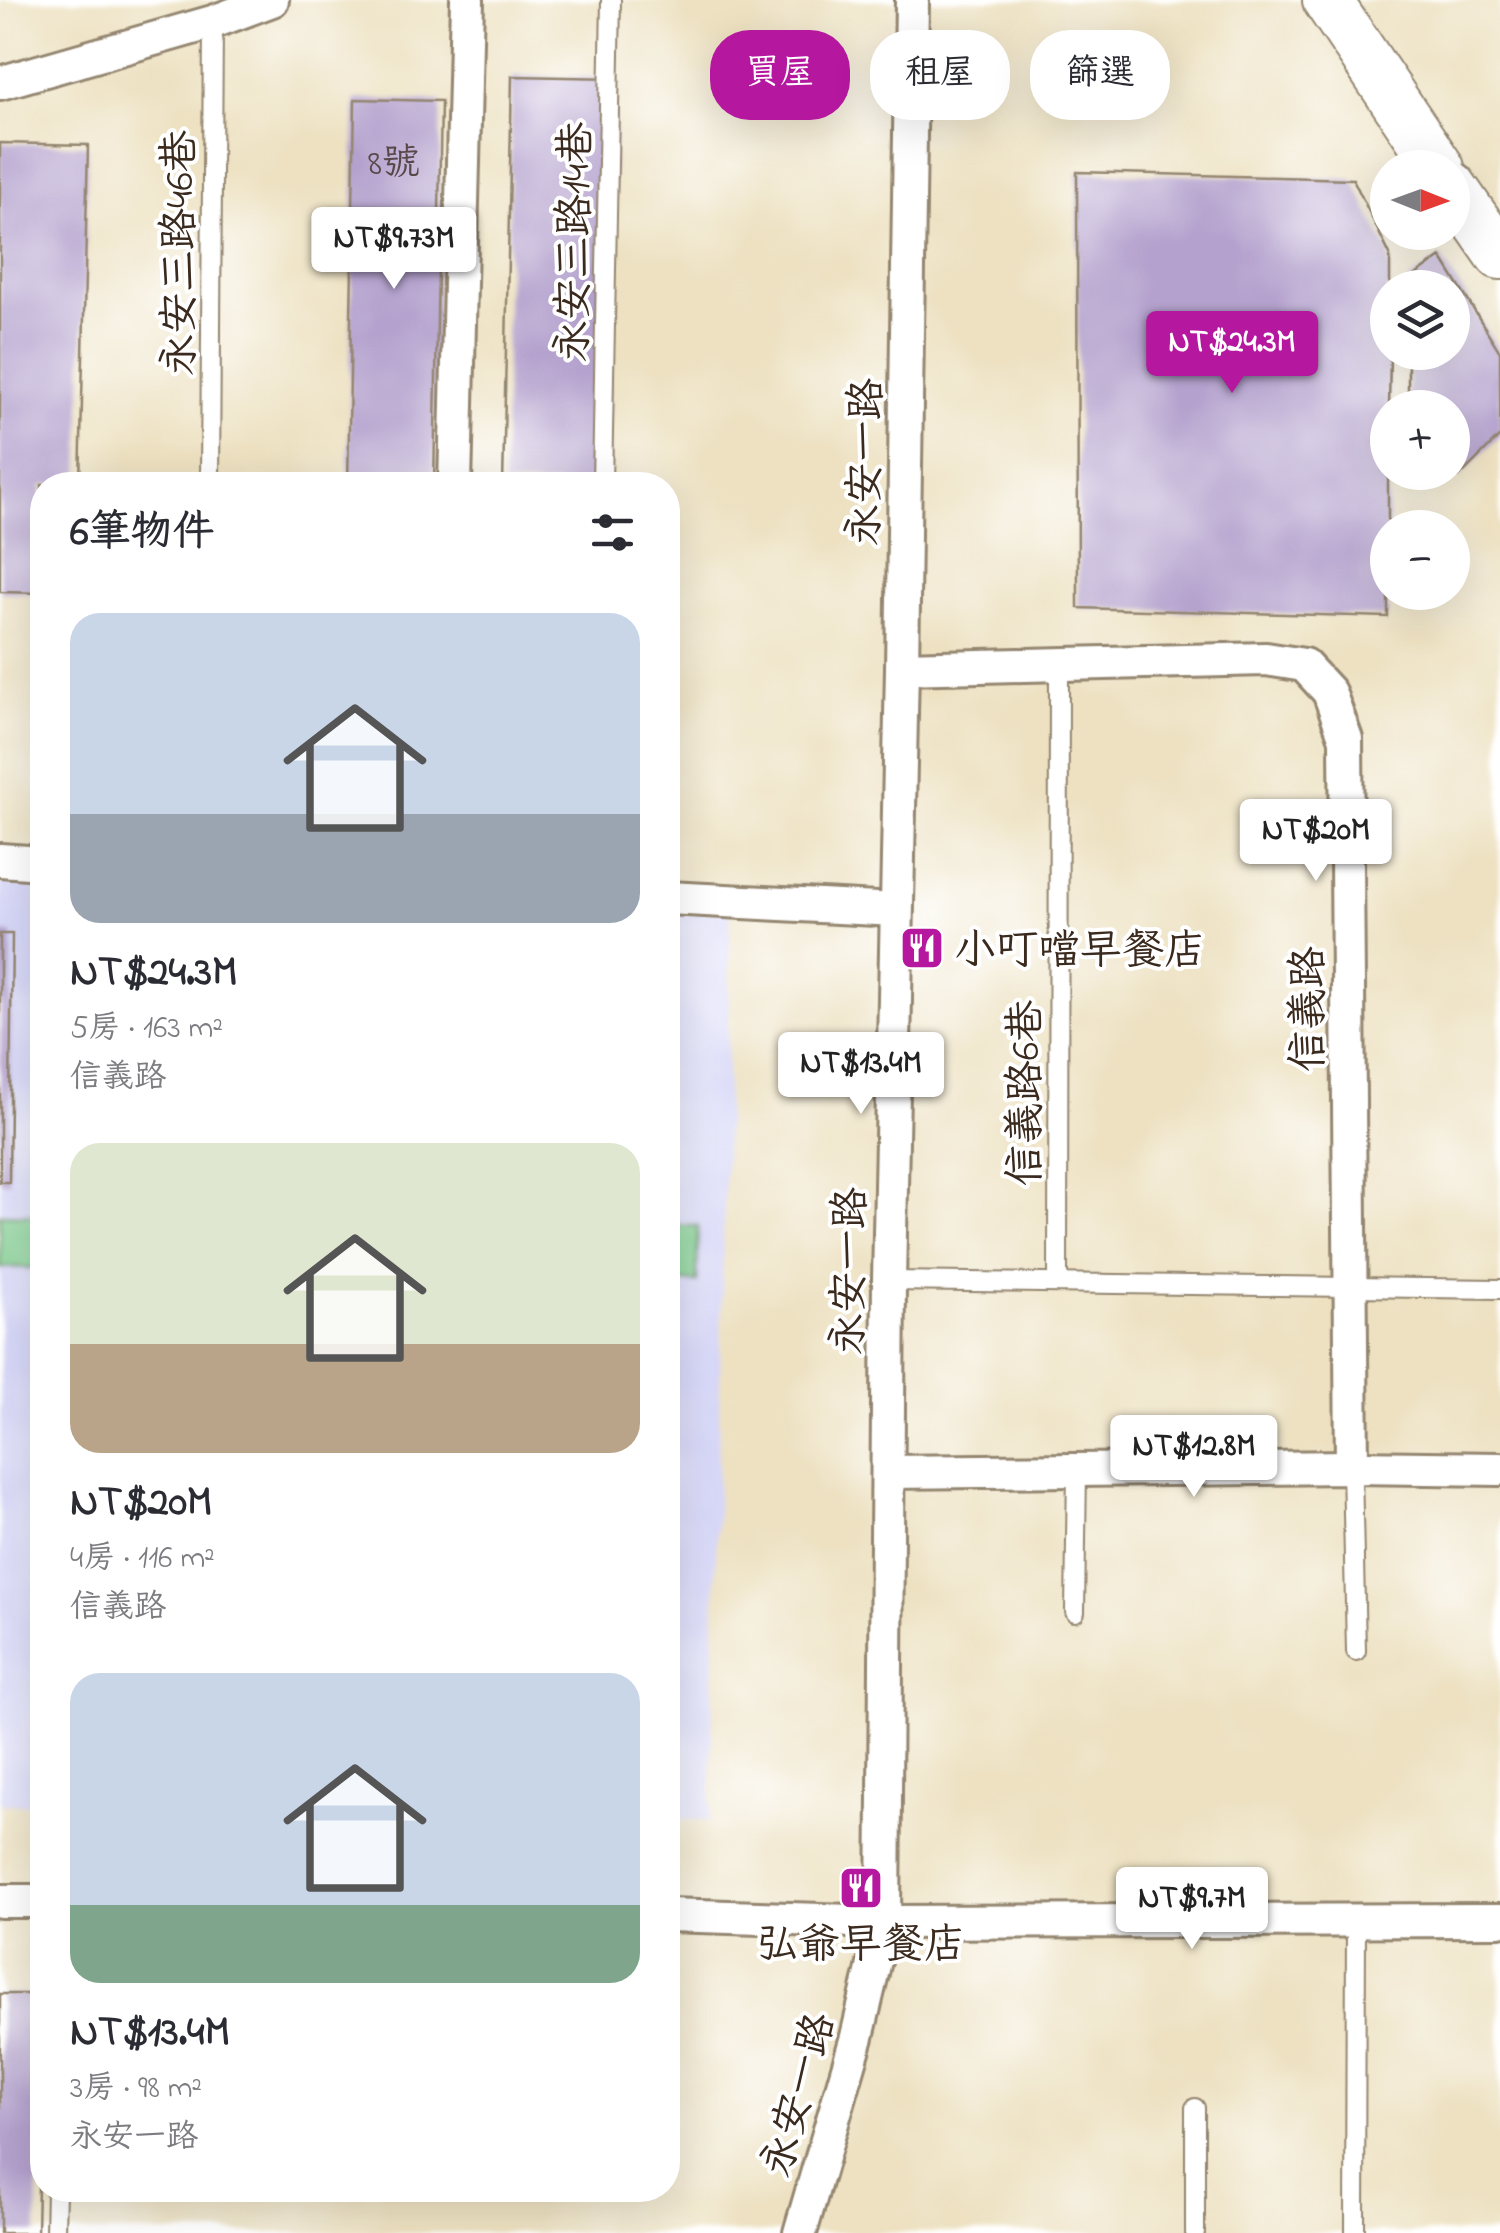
<!DOCTYPE html>
<html lang="zh-TW">
<head>
<meta charset="utf-8">
<style>
  body { margin:0; font-family:"Indie Flower","LXGW WenKai TC",sans-serif; background:#f2f2f3; color:#2b2b33; height:100vh; display:flex; flex-direction:column; font-size:38px; white-space:nowrap }
  * { box-sizing:border-box; margin:0 }
  p { font-size:32px; color:#7c7c81 }
  .icon { flex:none; width:55px; height:55px; fill:none; stroke:currentColor; stroke-width:2; stroke-linecap:round; stroke-linejoin:round }
  .map { position:relative; flex:1; overflow:hidden }
  .sheet { position:absolute; left:30px; top:472px; width:650px; height:1730px; display:flex; flex-direction:column; background:#fff; border-radius:40px; box-shadow:0 10px 40px #0002 }
  .sheet>* { flex:none }
  .top-card { position:absolute; left:710px; top:30px; width:640px; height:90px; display:flex; gap:20px }
  .needle { width:65px; rotate:91deg }
  .tools { position:absolute; left:1370px; top:150px; display:grid; gap:20px }
  .tools a { display:grid; place-items:center; width:100px; height:100px; border-radius:50%; background:#fff; box-shadow:0 10px 40px #0002; font-size:50px }
  .price { position:absolute; translate:-50% -85px; padding:0 22px; border-radius:10px; background:#fff; color:#222; font-size:32px; line-height:65px; filter:drop-shadow(0 2px 5px #0008) }
  .price::after { content:''; position:absolute; left:50%; top:60px; width:30px; height:22px; margin-left:-15px; background:inherit; clip-path:polygon(0 0,100% 0,50% 100%) }
  .price.on { background:#b5179e; color:#fff }
  ul { padding:0; list-style:none }
  li { display:grid; align-content:center; gap:20px; height:530px; padding:0 40px }
  li span { display:grid; place-items:center; height:310px; border-radius:30px; color:#555 }
  li>.icon { margin-inline-start:auto }
  span .icon { width:180px; height:180px; fill:#fffc; stroke-width:1 }
  li b { font-size:42px }
  h2 { display:flex; justify-content:space-between; align-items:center; height:120px; padding:0 40px; font-size:42px }
  .tag { padding:0 35px; border-radius:40px; background:#fff; box-shadow:0 10px 40px #0002; font-size:35px; line-height:90px }
  .tag.on { background:#b5179e; color:#fff }
  .map>svg:first-child { display:block }
  .built { fill:#d7d7f8 }
  .green { fill:#7ecd8e; stroke:#5c7c56; stroke-width:2.5 }
  .building { fill:#b4a1cd }
  .lines { fill:none; stroke-linecap:round; stroke-linejoin:round }
  .lane-casing { stroke:#948670; stroke-width:22 }
  .street-casing { stroke:#948670; stroke-width:38 }
  .secondary-casing { stroke:#948670; stroke-width:52 }
  .lane { stroke:#fff; stroke-width:18 }
  .street { stroke:#fff; stroke-width:32 }
  .secondary { stroke:#fff; stroke-width:48 }
  .labels { text-anchor:middle; stroke-width:8; stroke-linejoin:round; paint-order:stroke }
  .number-label { font-size:38px; fill:#59484a }
  .street-label { font-size:42px; fill:#3b2a1e; stroke:#fff }
  .poi-label { font-size:42px; fill:#3b2a1e; stroke:#fff; text-anchor:start }
</style>
</head>
<body>
<div class="map">
<svg width="1500" height="2233" viewBox="0 0 1500 2233">
  <rect width="100%" height="100%" fill="#fff"/>
  <filter id="ink" filterUnits="userSpaceOnUse"><feTurbulence type="fractalNoise" baseFrequency=".01" numOctaves="2"/><feDisplacementMap in="SourceGraphic" scale="20" xChannelSelector="R" yChannelSelector="G"/><feConvolveMatrix kernelMatrix="1 2 1 2 8 2 1 2 1" color-interpolation-filters="sRGB"/></filter>
  <filter id="wash" filterUnits="userSpaceOnUse"><feTurbulence type="fractalNoise" baseFrequency=".0048" numOctaves="4" result="noise"/><feDisplacementMap in="SourceGraphic" scale="40" xChannelSelector="R" yChannelSelector="G"/><feGaussianBlur stdDeviation="2.25" result="paint"/><feColorMatrix in="noise" values="0 0 0 0 0 0 0 0 0 0 0 0 0 0 0 0 0 1.4 0 .05"/><feComposite in="paint" operator="in"/></filter>
  <g filter="url(#wash)">
    <rect width="100%" height="100%" fill="#ede1c1"/>
    <g class="built">
      <path d="M0 881 42 882V1805L0 1804Z"/>
      <path d="M668 896 731 898 710 1820 668 1819Z"/>
    </g>
    <g class="green">
      <path d="M0 1214 42 1215V1268L0 1267Z"/>
      <path d="M668 1225 698 1226 697 1282 668 1281Z"/>
    </g>
    <g id="blocks">
      <g class="building">
        <path d="M512 76 616 78 607 485H503Z"/>
        <path d="M355 99 441 101 434 485H348Z"/>
        <path d="M0 143 88 145 80 485H42V593L0 592Z"/>
        <path d="M1077 172 1353 179 1390 255V288H1388V352H1390L1389 408H1388V617L1078 608Z"/>
        <path d="M1441 257 1500 352V436L1459 477 1452 467V408H1413L1408 399V352H1452V288H1409V280Z"/>
        <path d="M0 934H12L9 1182H0Z"/>
        <path d="M0 1994H42L37 2233H0Z"/>
      </g>
    </g>
  </g>
  <g filter="url(#ink)">
    <use href="#blocks" fill-opacity="0" stroke="#948670" stroke-width="2.5"/>
    <g class="lines">
      <defs>
        <g id="lane">
          <path d="M210 485 213 22"/>
          <path d="M602 485 611 0"/>
          <path d="M889 1281 1500 1289"/>
          <path d="M1058 1283 1059 664"/>
          <path d="M1352 1467 1356 1651"/>
          <path d="M1075 1612 1077 1469"/>
          <path d="M55 2233 56 2190"/>
          <path d="M1195 2233V2108"/>
          <path d="M1355 2233 1356 1921"/>
        </g>
        <g id="street">
          <path d="M0 83 213 22 272 0"/>
          <path d="M455 485 467 0"/>
          <path d="M902 668 1266 659 1304 665 1329 692 1346 739 1352 1467"/>
          <path d="M0 860 42 863"/>
          <path d="M668 898 896 910"/>
          <path d="M888 1472 1352 1467 1500 1469"/>
          <path d="M0 1901H42"/>
          <path d="M668 1915 884 1922 1500 1920"/>
          <path d="M800 2233 857 2037 884 1922 889 1281 902 668 912 0"/>
        </g>
        <g id="secondary">
          <path d="M1327 0 1440 168"/>
          <path d="M1452 186 1500 255"/>
        </g>
      </defs>
      <use href="#lane" class="lane-casing"/>
      <use href="#street" class="street-casing"/>
      <use href="#secondary" class="secondary-casing"/>
      <use href="#lane" class="lane"/>
      <use href="#street" class="street"/>
      <use href="#secondary" class="secondary"/>
    </g>
  </g>
  <defs>
    <symbol id="restaurant-square" viewBox="-11 -11 22 22"><rect x="-9" y="-9" width="18" height="18" rx="4" fill="#b5179e" stroke="#fff"/><path d="M-5-6h1v4h1v-4h1v4h1v-4h1v5L-1.5 .5V6h-2V.5L-5-1ZM5-6V6H3V1.5H1.5Q1.5-4 5-6Z" fill="#fff"/></symbol>
  </defs>
  <g fill-rule="evenodd">
    <use href="#restaurant-square" x="897" y="923" width="50" height="50"/>
    <use href="#restaurant-square" x="836" y="1863" width="50" height="50"/>
  </g>
  <g class="labels">
    <g class="number-label">
      <text x="394" y="174">8號</text>
    </g>
    <g class="street-label">
      <text transform="translate(572 242) rotate(-89)" y="15">永安三路14巷</text>
      <text transform="translate(177 253) rotate(-90)" y="15">永安三路46巷</text>
      <text transform="translate(863 462) rotate(-89)" y="15">永安一路</text>
      <text transform="translate(1306 1009) rotate(-90)" y="15">信義路</text>
      <text transform="translate(1023 1093) rotate(-90)" y="15">信義路6巷</text>
      <text transform="translate(847 1271) rotate(-89)" y="15">永安一路</text>
      <text transform="translate(796 2094) rotate(-74)" y="15">永安一路</text>
    </g>
    <g class="poi-label">
      <text x="954" y="963">小叮噹早餐店</text>
      <text x="861" y="1957" text-anchor="middle">弘爺早餐店</text>
    </g>
  </g>
</svg>
<div class="tools">
<a><svg class="needle" viewBox="-14 -14 28 28"><path d="M0-13l5 13h-10z" fill="#e53935"/><path d="M0 13l5-13h-10z" fill="#7c7c81"/></svg></a>
<a><svg class="icon" aria-label="layers" viewBox="0 0 24 24"><path d="M12 4l9 5-9 5-9-5zM3 14l9 5 9-5"/></svg></a>
<a>+</a>
<a>−</a>
</div>
<b class="price" style="left:394px;top:292px">NT$9.73M</b>
<b class="price on" style="left:1232px;top:396px">NT$24.3M</b>
<b class="price" style="left:1316px;top:884px">NT$20M</b>
<b class="price" style="left:861px;top:1117px">NT$13.4M</b>
<b class="price" style="left:1194px;top:1500px">NT$12.8M</b>
<b class="price" style="left:1192px;top:1952px">NT$9.7M</b>
<div class="top-card">
<a class="tag on">買屋</a>
<a class="tag">租屋</a>
<a class="tag">篩選</a>
</div>
<section class="sheet">
<h2>6筆物件<svg class="icon" aria-label="filters" viewBox="0 0 24 24"><path d="M4 7h16M4 17h16"/><circle cx="9" cy="7" r="2"/><circle cx="15" cy="17" r="2"/></svg></h2>
<ul>
<li><span style="background:linear-gradient(#c9d6e8 65%,#9aa5b1 0)"><svg class="icon" aria-label="home" viewBox="0 0 24 24"><path d="M3 11l9-7 9 7M6 9v11h12V9"/></svg></span><div><b>NT$24.3M</b><p>5房 · 163 m²</p><p>信義路</p></div></li>
<li><span style="background:linear-gradient(#dfe7d0 65%,#b9a48a 0)"><svg class="icon" aria-label="home" viewBox="0 0 24 24"><path d="M3 11l9-7 9 7M6 9v11h12V9"/></svg></span><div><b>NT$20M</b><p>4房 · 116 m²</p><p>信義路</p></div></li>
<li><span style="background:linear-gradient(#c9d6e8 75%,#7fa58c 0)"><svg class="icon" aria-label="home" viewBox="0 0 24 24"><path d="M3 11l9-7 9 7M6 9v11h12V9"/></svg></span><div><b>NT$13.4M</b><p>3房 · 98 m²</p><p>永安一路</p></div></li>
</ul>
</section>
</div>
</body>
</html>
